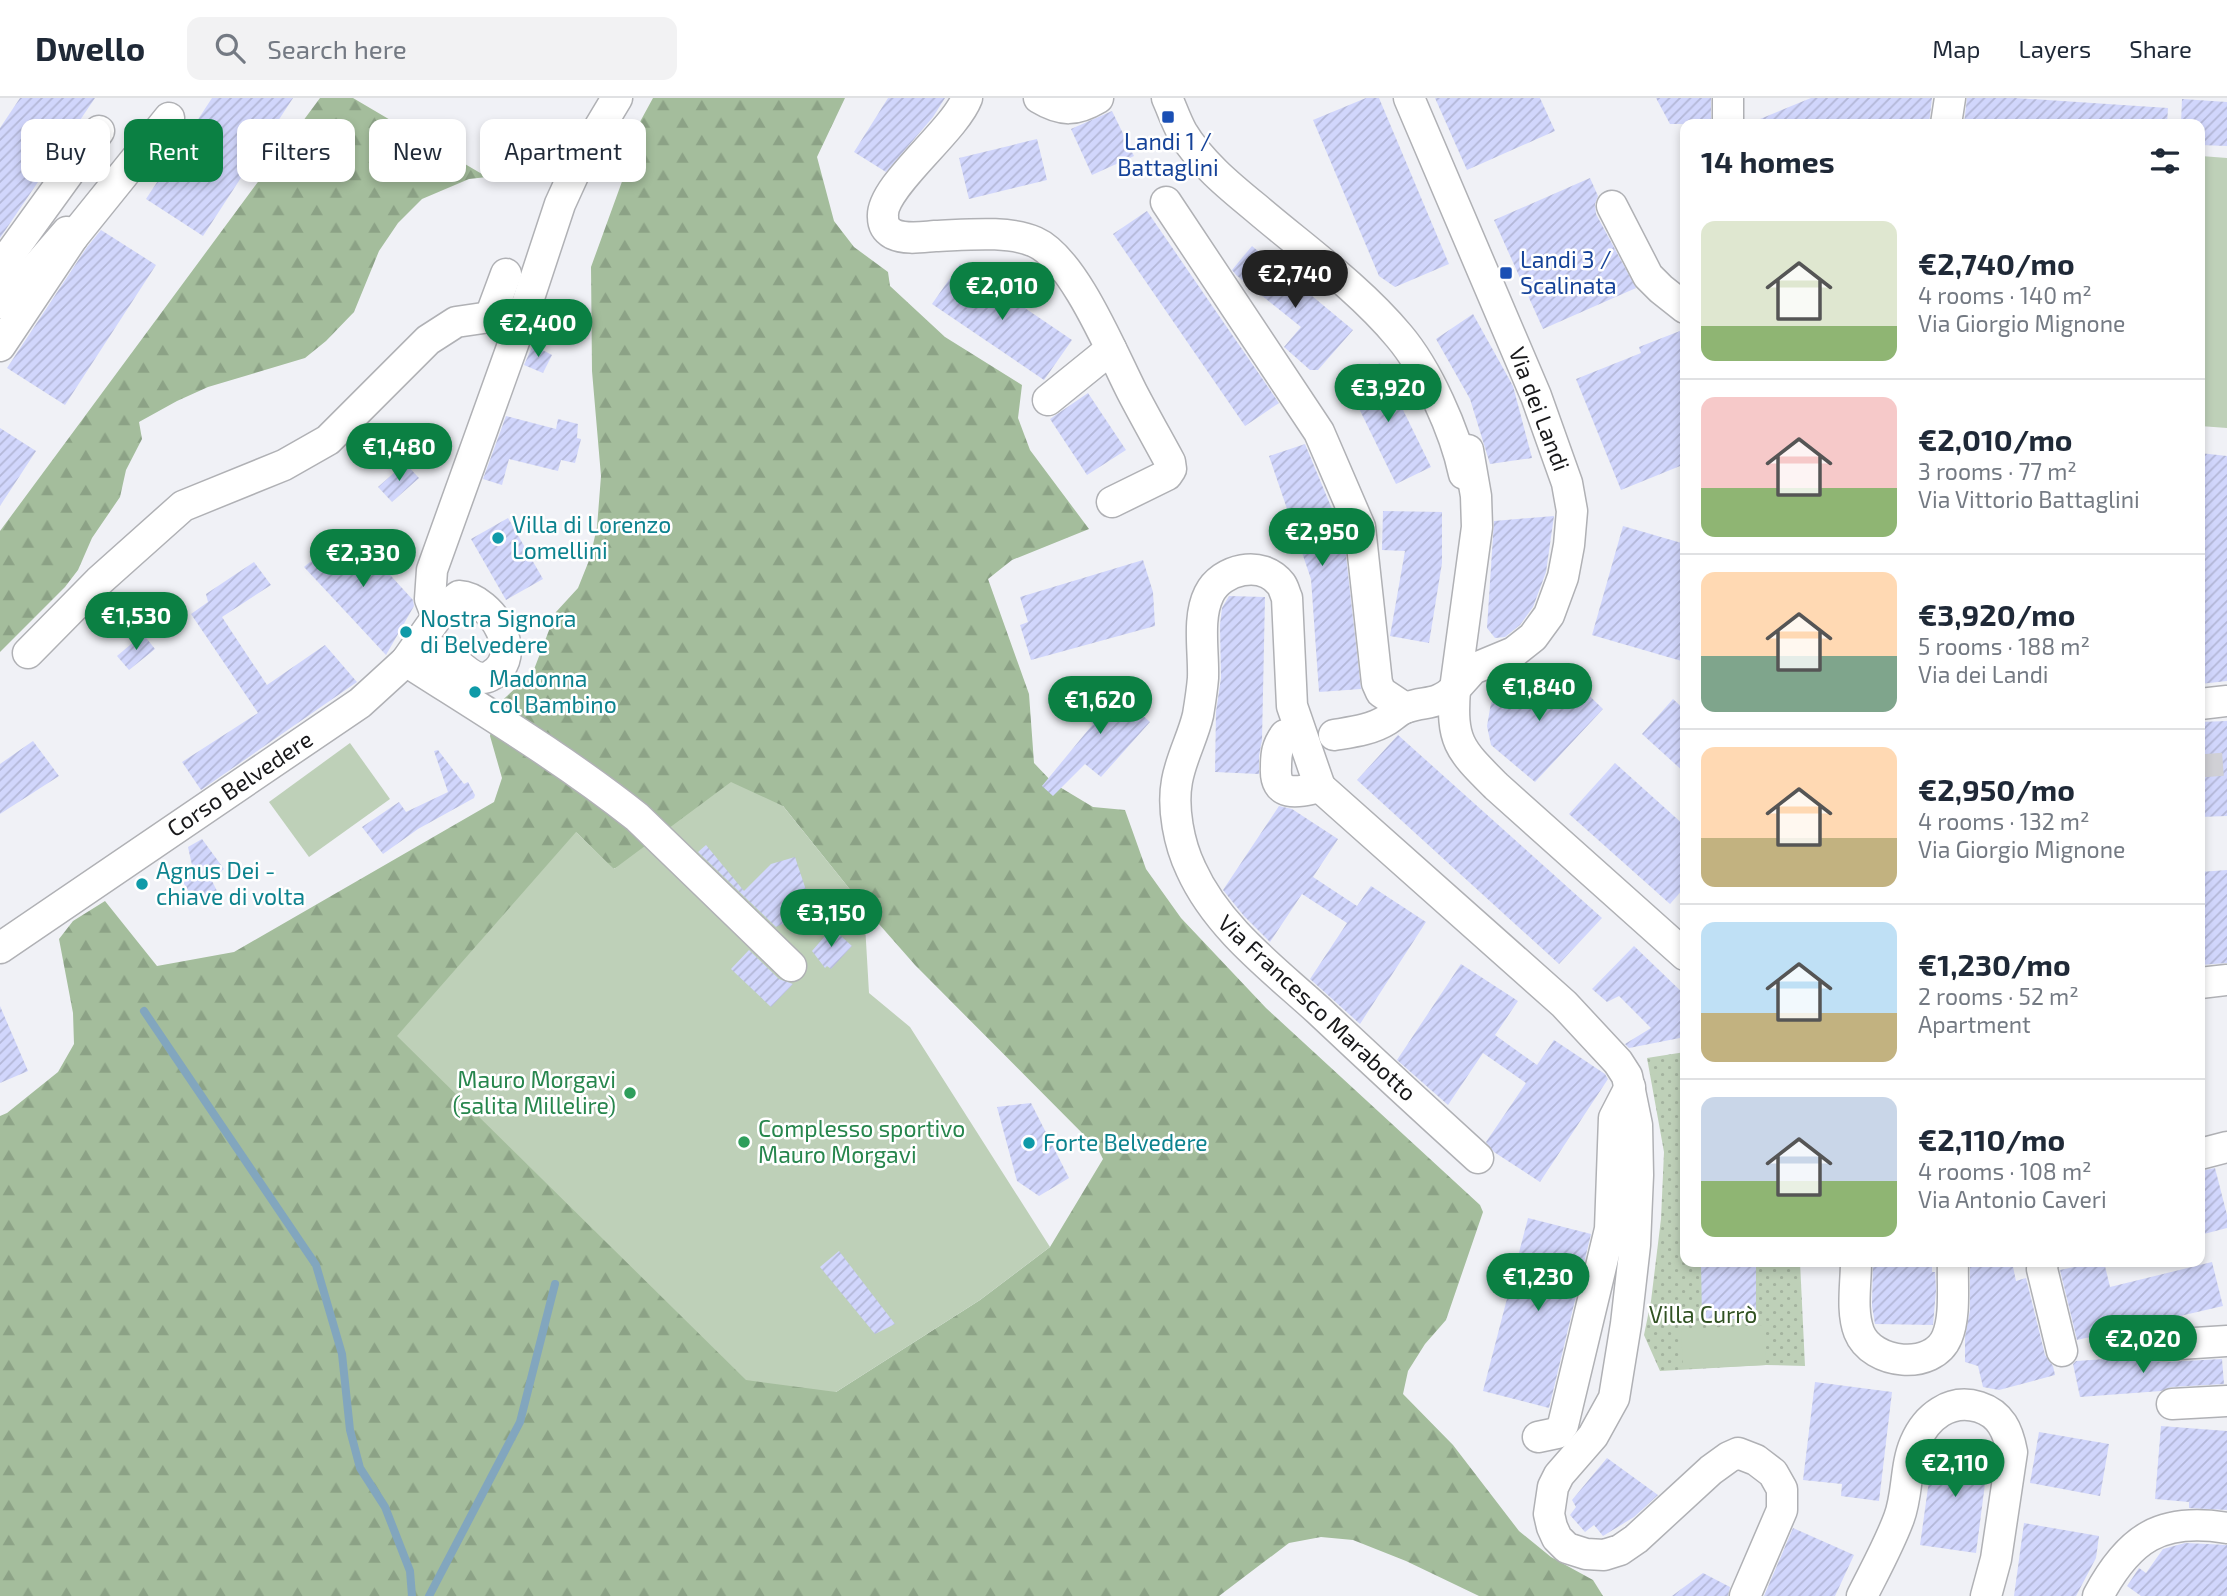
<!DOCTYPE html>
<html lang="en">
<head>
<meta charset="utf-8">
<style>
  body { margin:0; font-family:"Exo 2",sans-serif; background:#f2f2f3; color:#1f2937; height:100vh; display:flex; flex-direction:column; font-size:26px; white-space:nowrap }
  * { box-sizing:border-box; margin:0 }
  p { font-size:23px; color:#747a83 }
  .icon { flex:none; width:38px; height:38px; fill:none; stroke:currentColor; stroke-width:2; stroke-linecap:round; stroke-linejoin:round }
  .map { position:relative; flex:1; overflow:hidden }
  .sheet { position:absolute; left:1680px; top:21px; width:525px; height:1148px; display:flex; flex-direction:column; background:#fff; border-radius:14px; box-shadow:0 4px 10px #0003 }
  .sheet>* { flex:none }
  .banner { position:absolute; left:21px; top:21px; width:665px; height:63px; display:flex; gap:14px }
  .price { position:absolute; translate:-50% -60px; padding:0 16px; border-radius:24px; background:#0b8043; color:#fff; font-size:23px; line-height:46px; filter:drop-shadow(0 2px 4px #0008) }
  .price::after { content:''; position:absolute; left:50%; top:42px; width:21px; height:16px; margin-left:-10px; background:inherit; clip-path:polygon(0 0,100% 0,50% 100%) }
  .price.current { background:#222; color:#fff }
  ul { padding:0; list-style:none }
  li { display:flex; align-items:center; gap:21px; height:175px; padding:0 21px }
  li+li { border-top:2px solid #e0e1e3 }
  li span { display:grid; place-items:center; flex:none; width:196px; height:140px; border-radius:14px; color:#555 }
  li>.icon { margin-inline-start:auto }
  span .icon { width:84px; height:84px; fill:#fffc; stroke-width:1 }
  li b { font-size:30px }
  h2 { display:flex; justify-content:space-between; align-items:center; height:84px; padding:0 21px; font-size:30px }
  .chip { padding:0 24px; border-radius:14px; background:#fff; box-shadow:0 4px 10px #0003; font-size:24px; line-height:63px }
  .chip.current { background:#0b8043; color:#fff }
  header { display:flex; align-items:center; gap:42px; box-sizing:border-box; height:98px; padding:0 35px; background:#fff; border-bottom:2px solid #e0e1e3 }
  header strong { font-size:33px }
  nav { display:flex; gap:38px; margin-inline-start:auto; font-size:24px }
  .search { width:490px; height:63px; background:#f2f2f3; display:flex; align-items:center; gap:18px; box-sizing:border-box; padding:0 24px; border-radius:14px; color:#747a83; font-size:26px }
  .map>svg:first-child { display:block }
  .green { fill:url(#green-dots) }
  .forest { fill:url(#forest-firs); fill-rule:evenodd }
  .pitch { fill:#bed0b8 }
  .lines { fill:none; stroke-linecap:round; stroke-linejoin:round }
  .stream { stroke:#82a6be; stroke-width:8 }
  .building { fill:url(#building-hatch) }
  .pedestrian-tunnel { stroke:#d0d0d5; stroke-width:23; stroke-dasharray:23 11; stroke-linecap:butt }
  .minor-casing { stroke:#b0b1b5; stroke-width:33 }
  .minor { stroke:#fff; stroke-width:30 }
  .transit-dot { fill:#1a4fb4; stroke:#fff; stroke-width:2.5 }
  .culture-dot { fill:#0f9aa8; stroke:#fff; stroke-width:2.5 }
  .leisure-dot { fill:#2e9e5b; stroke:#fff; stroke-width:2.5 }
  .labels { text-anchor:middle; stroke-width:5; stroke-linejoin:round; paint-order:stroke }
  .transit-label { font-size:23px; fill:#164399; stroke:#fff }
  .street-label { font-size:23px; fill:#18181a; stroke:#fff }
  .culture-label { font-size:23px; fill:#0d838f; stroke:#fff; text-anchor:start }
  .leisure-label { font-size:23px; fill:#27864d; stroke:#fff; text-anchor:end }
  .park-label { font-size:23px; fill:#315223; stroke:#fff }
</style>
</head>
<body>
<header>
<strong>Dwello</strong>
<div class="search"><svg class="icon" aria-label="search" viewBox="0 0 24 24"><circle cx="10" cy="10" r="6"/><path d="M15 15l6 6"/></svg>Search here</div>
<nav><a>Map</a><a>Layers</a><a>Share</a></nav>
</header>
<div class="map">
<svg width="2227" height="1498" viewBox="0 0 2227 1498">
  <defs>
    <pattern id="green-dots" width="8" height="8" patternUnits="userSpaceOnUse" patternTransform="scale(1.75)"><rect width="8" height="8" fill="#bed0b8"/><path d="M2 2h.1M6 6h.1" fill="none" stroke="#a3b29e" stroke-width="1.8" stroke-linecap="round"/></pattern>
    <pattern id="forest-firs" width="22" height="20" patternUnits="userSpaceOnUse" patternTransform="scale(1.75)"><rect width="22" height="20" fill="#a4bd9c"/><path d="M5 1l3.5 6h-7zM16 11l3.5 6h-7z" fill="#8ca286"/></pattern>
    <pattern id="building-hatch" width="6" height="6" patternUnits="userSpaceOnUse" patternTransform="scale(1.75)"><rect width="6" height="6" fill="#d1d6fc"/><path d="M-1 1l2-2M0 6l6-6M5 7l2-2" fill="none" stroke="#b3b7d7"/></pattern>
  </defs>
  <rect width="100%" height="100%" fill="#f0f1f6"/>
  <path class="green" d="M1685 954V1164H1800L1805 1268 1766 1267 1660 1273 1644 1237 1651 1203 1661 1121 1664 1054 1647 960Z"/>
  <g class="forest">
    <path d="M320 0H353L487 79 469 81 422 101 398 125 379 153 354 214 326 243 305 260 208 289 177 303 139 324 142 341 126 372 120 399 92 440 78 472 65 489 0 554V433Z"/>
    <path d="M653 0H845L817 59 834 123 854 149 888 174 890 188 945 239 1022 287 1018 320 1030 352 1089 431 1012 462 988 481 1029 596 1034 665 1053 685 1093 709 1125 712 1146 771 1181 820 1266 910 1480 1107 1483 1114 1446 1222 1425 1246 1408 1273 1403 1296 1453 1347 1519 1433 1551 1459 1593 1482 1603 1498H1479L1406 1463 1353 1442 1321 1439 1289 1445 1219 1498H0V1018L7 1015 58 974 74 946 73 915 59 841 73 823 105 803 157 868 234 854 494 704 502 680 490 638 495 609 533 574 556 514 578 490 590 460 597 429 601 378 592 273 591 169 624 78 635 33ZM783 708 864 809 915 867 1098 1051 1103 1061 1050 1149 980 1202 836 1294 576 734 613 771Z"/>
  </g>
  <g class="pitch">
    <path d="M2201 58 2227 60V330L2200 328Z"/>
    <path d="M350 645 390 701 309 759 269 704Z"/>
    <path d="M731 684 783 708 864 809 869 895 910 929 1050 1149 980 1202 836 1294 746 1282 397 938 576 734 614 771Z"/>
    <path d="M1764 1227 1766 1267 1683 1271 1681 1231Z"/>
  </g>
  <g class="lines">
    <g class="stream">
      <path d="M144 913 316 1167 342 1256 350 1332 360 1370 385 1409 410 1473 412 1498"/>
      <path d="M429 1498 520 1324 555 1186"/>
    </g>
  </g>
  <g class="building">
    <path d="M20 0H95L0 140V30Z"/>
    <path d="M212 0H293L203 138 146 101Z"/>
    <path d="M888 0H945L933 19 886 74 854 54Z"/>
    <path d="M1366 0H1379L1449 166 1395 189 1379 178 1313 22Z"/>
    <path d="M1435 0H1540L1555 33 1467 72Z"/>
    <path d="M1656 0H1711V26H1670Z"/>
    <path d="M1811 0H1932L1929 26H1748Z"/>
    <path d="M1967 0H2015L2168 10 2167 26H1964Z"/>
    <path d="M2182 1 2227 4V48L2200 47V26H2181Z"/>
    <path d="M1112 13 1134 58 1092 77 1071 31Z"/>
    <path d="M1037 41 1047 82 969 101 959 60Z"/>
    <path d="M1590 80 1598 98 1595 106 1596 116 1636 190 1543 231 1494 122Z"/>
    <path d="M1147 113 1279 305 1245 328 1113 136Z"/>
    <path d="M101 132 156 167 65 307 7 270 87 149Z"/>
    <path d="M1252 148 1353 232 1318 272H1310L1284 249 1301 229 1236 177 1232 172Z"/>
    <path d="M960 166 1072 242 1044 282 932 206Z"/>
    <path d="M1473 216 1513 288 1532 360 1490 366 1470 301 1436 241Z"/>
    <path d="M1685 231V366L1621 392 1576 281 1641 255 1639 249Z"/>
    <path d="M533 247 552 257 543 275 524 267Z"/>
    <path d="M1380 265 1431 369 1396 386 1345 282Z"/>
    <path d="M1088 295 1126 352 1087 377 1050 321Z"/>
    <path d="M506 318 556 331 558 321 578 326 577 340 581 341 575 365 561 362 558 373 509 361 502 387 483 381Z"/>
    <path d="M0 330 36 353 0 408Z"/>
    <path d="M1305 346 1344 440 1361 591 1319 594 1311 481 1269 358Z"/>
    <path d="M2200 355 2227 358V583L2200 586Z"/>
    <path d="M405 365 419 380 392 404 378 389Z"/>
    <path d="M1383 413 1442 414V465L1429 545 1390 538 1405 453 1382 452Z"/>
    <path d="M1554 418 1546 474 1533 509 1520 527 1505 539 1495 540 1487 530 1494 423Z"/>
    <path d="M508 420 543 481 506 502 471 441Z"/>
    <path d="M1623 428 1685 446V564L1592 537Z"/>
    <path d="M349 432 413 502 414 508 386 557 304 469Z"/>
    <path d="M1143 462 1153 494 1155 528 1031 562 1020 527 1028 524 1020 499Z"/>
    <path d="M254 464 271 487 222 519 267 587 325 547 357 584 201 692 182 664 258 615 191 516 208 504 206 496Z"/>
    <path d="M1229 498 1265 499 1262 642 1259 658V676L1215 674 1216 614 1221 580 1220 527 1222 510Z"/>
    <path d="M143 536 155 551 129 572 117 558Z"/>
    <path d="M1567 576 1603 611 1535 684 1491 647 1487 628 1491 605 1503 589H1557Z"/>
    <path d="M1100 583 1126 609 1129 605 1150 624 1101 679 1085 666 1053 698 1042 688 1093 626 1075 610Z"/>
    <path d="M1673 601 1685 612V675L1642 636Z"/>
    <path d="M2227 623V718L2200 719V624Z"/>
    <path d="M1398 637 1602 820 1559 866 1357 682Z"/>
    <path d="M33 643 59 678 0 716V666Z"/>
    <path d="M438 652 464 686 468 684 475 697 474 700 418 731 383 756 362 729 399 704 406 714 448 694 434 653Z"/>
    <path d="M1615 665 1685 728V789L1670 806 1569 716Z"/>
    <path d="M1279 708 1292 711 1338 741 1313 779 1357 808 1371 788 1426 824 1360 926 1310 881 1347 825 1302 796 1270 844 1244 818 1223 792Z"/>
    <path d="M202 741 224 771 211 781 220 799 203 809 195 797 192 798 177 775 192 767 188 749Z"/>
    <path d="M706 747 744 793 771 766 795 759 813 813 776 829 698 754Z"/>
    <path d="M2227 772V865L2200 867V774Z"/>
    <path d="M832 830 852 848 831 871 827 868 825 870 812 853Z"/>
    <path d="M1634 848 1685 897V939L1629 950 1625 946 1651 930 1619 898 1607 904 1592 891Z"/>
    <path d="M749 852 779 881 793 886 771 909 731 871Z"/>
    <path d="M1461 866 1518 903 1495 937 1537 967 1554 942 1605 976 1608 981 1540 1084 1494 1054 1486 1044 1526 985 1483 955 1448 1007 1397 962Z"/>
    <path d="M0 908 28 973 0 985Z"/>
    <path d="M1031 1005 1069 1080 1039 1098 1017 1083 997 1009Z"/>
    <path d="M2215 1070 2227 1117V1130L2200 1137V1073Z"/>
    <path d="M1528 1120 1591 1136 1549 1310 1483 1293Z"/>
    <path d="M839 1153 895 1226 875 1236 820 1169Z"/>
    <path d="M1701 1164H1756V1221H1702Z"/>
    <path d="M1873 1164H1932V1174H1935L1936 1192 1933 1227 1875 1226 1872 1208Z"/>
    <path d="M1985 1164H2012L2016 1183 2026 1180 2045 1257 2053 1268 2055 1277 1999 1292 1983 1289 1978 1268 1965 1264V1239L1970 1212V1167Z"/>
    <path d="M2098 1164H2104L2110 1189 2212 1164 2223 1208 2077 1242 2060 1172Z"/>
    <path d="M2150 1258 2156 1263 2164 1264 2222 1261 2224 1286 2171 1289 2161 1293 2080 1299 2073 1266 2076 1263Z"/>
    <path d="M1815 1284 1892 1294 1879 1403 1841 1398 1842 1386 1803 1382Z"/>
    <path d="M2161 1328 2227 1333V1412L2189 1410V1404L2155 1401Z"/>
    <path d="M2039 1334 2109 1346 2100 1398 2030 1385Z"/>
    <path d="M1934 1347 1989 1355 1976 1455 1920 1447Z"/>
    <path d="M1607 1360 1658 1397 1634 1419 1603 1438 1594 1427 1585 1434 1570 1417 1576 1409 1572 1402Z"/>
    <path d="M2024 1425 2099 1438 2096 1460 2076 1498H2014Z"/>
    <path d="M1793 1430 1854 1457 1835 1498H1764Z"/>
    <path d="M2185 1445 2227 1447V1498H2141L2127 1488 2139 1470 2146 1475 2163 1451Z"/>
    <path d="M1703 1475 1730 1489 1728 1498H1672Z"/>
  </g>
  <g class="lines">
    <path class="pedestrian-tunnel" d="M2200 668 2227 666"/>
    <defs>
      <g id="minor">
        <path d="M967 0C954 34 880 89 883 119 883 127 886 132 893 136 906 142 922 139 935 138 965 137 1008 132 1035 144 1074 161 1112 255 1132 294 1144 317 1157 340 1170 364L1171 371 1167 377 1112 404"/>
        <path d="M1039 0C1062 14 1076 13 1098 0"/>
        <path d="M1167 0C1172 11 1176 23 1182 34 1200 64 1229 88 1256 110 1304 151 1358 189 1399 238 1427 271 1455 333 1464 376"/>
        <path d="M1409 0 1536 298 1567 385 1572 413 1569 447 1563 479 1549 517 1533 539 1514 554 1473 571 1455 591 1477 429 1476 398 1468 352"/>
        <path d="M1728 0V26"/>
        <path d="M1946 26 1950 0"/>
        <path d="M1166 104 1319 334 1360 429 1377 585 1381 594 1405 610"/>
        <path d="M1612 108 1648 178 1661 191 1685 210"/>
        <path d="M73 139 169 20"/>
        <path d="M0 192 4 169 10 156 99 33"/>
        <path d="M0 205 9 201 67 134 73 139 0 248"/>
        <path d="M490 219 506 176"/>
        <path d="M1048 302 1111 251"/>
        <path d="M28 555 99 483 183 408 284 367 328 342 428 242 456 224 490 219 521 224"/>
        <path d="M406 563C484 613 564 661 637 719L791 868"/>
        <path d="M406 563C414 560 424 554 432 553 453 551 469 589 490 578 527 559 492 500 459 498L445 509 437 519"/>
        <path d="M1455 591C1451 644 1459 651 1496 688L1685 857"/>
        <path d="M2200 606 2227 603"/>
        <path d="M1285 637C1277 648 1276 656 1276 669 1274 701 1299 694 1320 689L1564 906 1618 964 1627 978 1637 1027 1638 1077 1635 1147 1626 1226 1614 1300 1593 1338 1559 1377 1553 1389 1549 1416 1552 1429 1557 1440 1567 1450 1586 1456 1604 1457 1620 1452 1636 1441 1711 1372 1729 1359 1738 1355 1756 1362 1773 1375 1782 1391V1412L1745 1498"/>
        <path d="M1334 637C1352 634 1371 632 1387 622 1393 618 1398 613 1405 610 1426 602 1435 609 1455 591"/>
        <path d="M1320 689 1292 608 1287 500C1285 496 1284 490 1281 486 1262 461 1221 471 1209 496 1197 520 1204 554 1203 580 1202 592 1200 605 1198 617 1193 639 1181 660 1177 683 1172 710 1179 746 1191 771 1217 829 1272 870 1318 912 1371 962 1424 1011 1478 1060"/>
        <path d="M0 850 360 605 406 563 437 519 430 501 432 472 521 224 560 106 581 60 617 0"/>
        <path d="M2200 885 2227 882"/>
        <path d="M2200 1056 2227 1049"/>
        <path d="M1856 1164C1856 1186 1851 1213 1859 1234 1872 1267 1933 1273 1947 1239 1956 1217 1952 1187 1953 1164"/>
        <path d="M2043 1164 2042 1171 2062 1253"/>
        <path d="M2163 1247 2227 1243"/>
        <path d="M2172 1306 2227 1303"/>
        <path d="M1538 1339 1557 1335 1563 1327 1610 1131 1614 1020 1630 989"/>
        <path d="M1862 1498C1875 1472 1889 1447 1899 1420 1908 1396 1905 1368 1915 1345 1926 1319 1950 1300 1979 1309 2001 1316 2008 1333 2012 1354L1996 1461 1986 1498"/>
        <path d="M2098 1498C2129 1440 2161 1419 2227 1430"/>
      </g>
    </defs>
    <use href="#minor" class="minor-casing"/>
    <use href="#minor" class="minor"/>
  </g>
  <g class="transit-dot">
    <rect x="1161" y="12" width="14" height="14" rx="3.5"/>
    <rect x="1499" y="168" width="14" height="14" rx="3.5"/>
  </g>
  <g class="culture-dot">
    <circle cx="498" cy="440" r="7"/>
    <circle cx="406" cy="534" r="7"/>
    <circle cx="475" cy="594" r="7"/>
    <circle cx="142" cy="786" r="7"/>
    <circle cx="1029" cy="1045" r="7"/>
  </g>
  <g class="leisure-dot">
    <circle cx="630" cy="995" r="7"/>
    <circle cx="744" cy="1044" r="7"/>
  </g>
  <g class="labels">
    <g class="transit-label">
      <text x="1168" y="52">Landi 1 /<tspan x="1168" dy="26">Battaglini</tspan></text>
      <text x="1520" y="170" text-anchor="start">Landi 3 /<tspan x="1520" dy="26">Scalinata</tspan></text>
    </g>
    <g class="street-label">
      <text transform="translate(1539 311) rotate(69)" y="8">Via dei Landi</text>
      <text transform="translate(240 686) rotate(-34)" y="8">Corso Belvedere</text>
      <text transform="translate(1317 910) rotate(43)" y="8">Via Francesco Marabotto</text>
    </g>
    <g class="culture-label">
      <text x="512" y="435">Villa di Lorenzo<tspan x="512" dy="26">Lomellini</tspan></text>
      <text x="420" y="529">Nostra Signora<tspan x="420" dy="26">di Belvedere</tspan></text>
      <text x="489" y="589">Madonna<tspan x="489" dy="26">col Bambino</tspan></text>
      <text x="156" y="781">Agnus Dei -<tspan x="156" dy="26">chiave di volta</tspan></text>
      <text x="1043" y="1053">Forte Belvedere</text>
    </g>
    <g class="leisure-label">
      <text x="616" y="990">Mauro Morgavi<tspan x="616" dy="26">(salita Millelire)</tspan></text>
      <text x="758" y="1039" text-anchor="start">Complesso sportivo<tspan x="758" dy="26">Mauro Morgavi</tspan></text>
    </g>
    <g class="park-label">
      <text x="1703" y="1225">Villa Currò</text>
    </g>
  </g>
</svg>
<b class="price current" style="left:1295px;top:212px">€2,740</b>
<b class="price" style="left:1002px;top:224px">€2,010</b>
<b class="price" style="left:538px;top:261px">€2,400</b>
<b class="price" style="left:1388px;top:326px">€3,920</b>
<b class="price" style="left:399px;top:385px">€1,480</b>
<b class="price" style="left:1322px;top:470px">€2,950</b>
<b class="price" style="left:363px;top:491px">€2,330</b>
<b class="price" style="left:136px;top:554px">€1,530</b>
<b class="price" style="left:1539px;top:625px">€1,840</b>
<b class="price" style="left:1100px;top:638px">€1,620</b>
<b class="price" style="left:831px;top:851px">€3,150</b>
<b class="price" style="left:1538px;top:1215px">€1,230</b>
<b class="price" style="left:2143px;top:1277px">€2,020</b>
<b class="price" style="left:1955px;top:1401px">€2,110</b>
<div class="banner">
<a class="chip">Buy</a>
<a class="chip current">Rent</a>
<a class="chip">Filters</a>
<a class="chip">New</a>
<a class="chip">Apartment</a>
</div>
<section class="sheet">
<h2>14 homes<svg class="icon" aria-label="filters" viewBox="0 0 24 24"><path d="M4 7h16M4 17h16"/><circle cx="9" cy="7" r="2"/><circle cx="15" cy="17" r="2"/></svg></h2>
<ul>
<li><span style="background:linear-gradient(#dfe7d0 75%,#8fb573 0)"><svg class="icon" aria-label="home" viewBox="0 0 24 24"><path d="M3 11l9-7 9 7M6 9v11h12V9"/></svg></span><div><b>€2,740/mo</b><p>4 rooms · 140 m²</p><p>Via Giorgio Mignone</p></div></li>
<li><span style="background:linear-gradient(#f6c9c9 65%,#8fb573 0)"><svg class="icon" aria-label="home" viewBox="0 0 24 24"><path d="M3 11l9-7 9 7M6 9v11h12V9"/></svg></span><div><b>€2,010/mo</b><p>3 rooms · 77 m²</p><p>Via Vittorio Battaglini</p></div></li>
<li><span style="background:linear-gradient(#ffd9b3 60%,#7fa58c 0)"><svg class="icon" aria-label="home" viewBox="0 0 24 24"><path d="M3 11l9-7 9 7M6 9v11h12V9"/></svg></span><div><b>€3,920/mo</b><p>5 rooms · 188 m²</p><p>Via dei Landi</p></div></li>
<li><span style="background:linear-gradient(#ffd9b3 65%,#c2b280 0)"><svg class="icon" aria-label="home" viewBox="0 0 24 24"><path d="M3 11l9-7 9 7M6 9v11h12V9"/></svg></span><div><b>€2,950/mo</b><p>4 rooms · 132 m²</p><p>Via Giorgio Mignone</p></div></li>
<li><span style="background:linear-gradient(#bfe0f5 65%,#c2b280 0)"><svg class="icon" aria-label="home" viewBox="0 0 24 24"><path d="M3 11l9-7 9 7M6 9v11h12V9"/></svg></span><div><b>€1,230/mo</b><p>2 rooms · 52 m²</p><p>Apartment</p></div></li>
<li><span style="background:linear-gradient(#c9d6e8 60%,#8fb573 0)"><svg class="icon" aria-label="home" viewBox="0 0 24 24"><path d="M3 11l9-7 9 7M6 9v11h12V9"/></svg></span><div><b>€2,110/mo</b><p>4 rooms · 108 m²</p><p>Via Antonio Caveri</p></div></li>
</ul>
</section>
</div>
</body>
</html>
